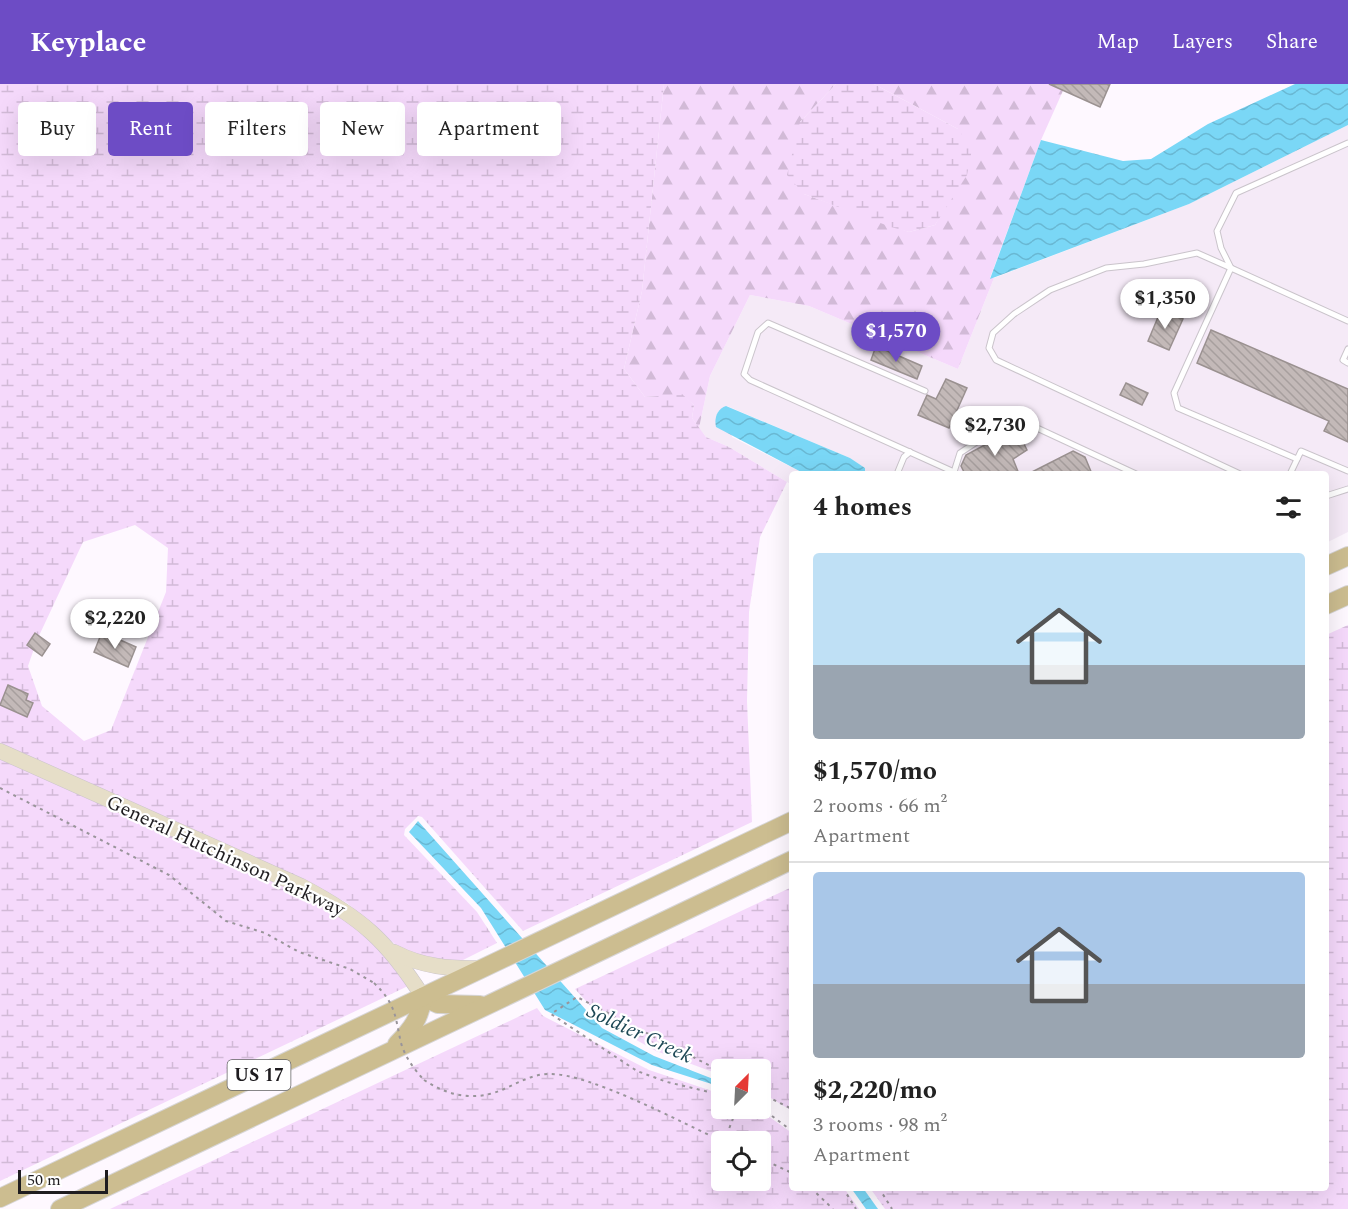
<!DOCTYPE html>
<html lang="en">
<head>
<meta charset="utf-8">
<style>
  body { margin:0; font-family:Spectral,serif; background:#f6f6f6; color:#222; height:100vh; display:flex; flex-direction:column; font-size:22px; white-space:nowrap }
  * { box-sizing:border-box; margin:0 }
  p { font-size:20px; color:#767676 }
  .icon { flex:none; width:33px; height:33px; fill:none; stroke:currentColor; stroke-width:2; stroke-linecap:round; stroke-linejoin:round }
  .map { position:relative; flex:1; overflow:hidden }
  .details { position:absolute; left:789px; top:387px; width:540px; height:720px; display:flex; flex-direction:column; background:#fff; border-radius:6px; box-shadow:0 6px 24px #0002 }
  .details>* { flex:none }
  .top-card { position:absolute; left:18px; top:18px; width:570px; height:54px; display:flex; gap:12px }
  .needle { width:39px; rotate:24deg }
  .fabs { position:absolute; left:711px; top:975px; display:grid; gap:12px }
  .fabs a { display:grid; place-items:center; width:60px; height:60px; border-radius:6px; background:#fff; box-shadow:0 6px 24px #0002; font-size:30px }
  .scale { position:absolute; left:18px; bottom:15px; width:90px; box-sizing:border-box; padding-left:6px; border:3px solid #1f1d20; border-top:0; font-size:16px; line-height:21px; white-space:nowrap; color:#1f1d20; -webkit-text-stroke:4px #fff; paint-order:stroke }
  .price { position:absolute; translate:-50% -51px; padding:0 14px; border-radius:21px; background:#fff; color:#222; font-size:20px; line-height:39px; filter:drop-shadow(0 2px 3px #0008) }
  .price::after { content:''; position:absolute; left:50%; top:36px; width:18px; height:14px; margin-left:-9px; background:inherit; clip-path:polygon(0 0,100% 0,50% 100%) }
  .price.selected { background:#6d4cc5; color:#fff }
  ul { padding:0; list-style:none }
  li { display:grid; align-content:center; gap:12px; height:318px; padding:0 24px }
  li+li { border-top:2px solid #e0e0e0 }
  li span { display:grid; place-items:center; height:186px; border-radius:6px; color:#555 }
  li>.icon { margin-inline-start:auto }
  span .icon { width:108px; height:108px; fill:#fffc; stroke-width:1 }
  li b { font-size:26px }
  h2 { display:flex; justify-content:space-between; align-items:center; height:72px; padding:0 24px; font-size:26px }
  .tag { padding:0 21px; border-radius:6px; background:#fff; box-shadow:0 6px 24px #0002; font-size:21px; line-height:54px }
  .tag.selected { background:#6d4cc5; color:#fff }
  header { display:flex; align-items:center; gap:36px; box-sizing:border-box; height:84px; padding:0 30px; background:#6d4cc5; color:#fff }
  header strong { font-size:28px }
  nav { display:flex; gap:33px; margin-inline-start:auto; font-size:21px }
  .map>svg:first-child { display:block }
  .built { fill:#f5eaf7 }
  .forest { fill:url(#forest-firs) }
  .wetland { fill:url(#wetland-marsh); fill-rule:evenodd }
  .water { fill:url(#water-waves) }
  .building { fill:url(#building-back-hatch); stroke:#9a9190; stroke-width:1.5 }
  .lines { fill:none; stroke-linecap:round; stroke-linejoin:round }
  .lane-casing { stroke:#cac4cb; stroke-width:7 }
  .secondary-casing { stroke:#cac4cb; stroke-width:16 }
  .primary-casing { stroke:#d7d6d7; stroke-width:20 }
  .path { stroke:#99949a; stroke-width:2; stroke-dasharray:3 4.5; stroke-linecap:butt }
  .lane { stroke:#fff; stroke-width:5 }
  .secondary { stroke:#e6dec8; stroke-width:15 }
  .primary { stroke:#ccbd90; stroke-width:18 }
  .path-bridge { stroke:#99949a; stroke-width:2; stroke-dasharray:3 4.5; stroke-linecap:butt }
  .labels { text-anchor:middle; stroke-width:4.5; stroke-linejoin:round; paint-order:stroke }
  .shield { fill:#fff; stroke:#626163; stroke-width:1.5 }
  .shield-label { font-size:18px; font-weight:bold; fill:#1f1d20 }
  .street-label { font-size:20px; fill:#1f1d20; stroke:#fff }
  .water-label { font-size:21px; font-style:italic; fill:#1e4856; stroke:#fff }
</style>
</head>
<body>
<header>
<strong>Keyplace</strong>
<nav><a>Map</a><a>Layers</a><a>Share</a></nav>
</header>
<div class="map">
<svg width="1348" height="1125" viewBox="0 0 1348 1125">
  <defs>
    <pattern id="forest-firs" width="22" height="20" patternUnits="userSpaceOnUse" patternTransform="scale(1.5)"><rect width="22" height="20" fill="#f5d9fb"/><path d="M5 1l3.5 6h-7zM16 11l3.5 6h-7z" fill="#d2bad7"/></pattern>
    <pattern id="wetland-marsh" width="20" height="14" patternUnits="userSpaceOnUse" patternTransform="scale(1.5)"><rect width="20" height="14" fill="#f5d9fb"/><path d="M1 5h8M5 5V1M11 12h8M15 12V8" fill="none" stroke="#d2bad7"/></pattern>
    <pattern id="water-waves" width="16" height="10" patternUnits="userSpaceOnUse" patternTransform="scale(1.5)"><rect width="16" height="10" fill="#7ad7f6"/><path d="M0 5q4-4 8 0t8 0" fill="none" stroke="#69b8d3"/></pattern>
    <pattern id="building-back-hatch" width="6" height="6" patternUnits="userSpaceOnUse" patternTransform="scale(1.5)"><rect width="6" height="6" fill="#c3b9b8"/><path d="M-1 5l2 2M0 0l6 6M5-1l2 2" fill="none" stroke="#a79f9e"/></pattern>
  </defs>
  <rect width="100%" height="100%" fill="#fef8ff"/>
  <path class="built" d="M1348 41V448L1326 459V390H865V384L850 374 727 322 732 353 805 390H792V401L729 363 706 353 699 344 710 292 750 211 809 222 958 285 994 194 1189 120Z"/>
  <path class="forest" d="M664 0H836L800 38 804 110 909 148 935 141 944 125 958 45 874 0H1066L1041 56 990 194H994L958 285 809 222 750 211 710 292 699 344 692 334 694 321 682 311 645 313 624 285 642 207Z"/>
  <g class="wetland">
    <path d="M0 0H664L642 207 624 285 645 313 682 310 694 321 692 334 706 353 729 363 787 398 760 453 749 528 747 617 752 738 523 847 422 733 418 732 405 745 404 751 477 828 497 859 459 878 425 873 396 861 347 819 304 796 0 659ZM135 441 168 464 166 508 111 646 84 657 42 622 28 582 37 556 83 458Z"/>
    <path d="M836 0H874L958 45 972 65 967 91 935 141 909 148 891 143 804 110 787 91 800 38Z"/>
    <path d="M1348 541V1125H885L870 1104H1326V551Z"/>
    <path d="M0 674 298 809 340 830 384 869 408 902 0 1097Z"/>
    <path d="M792 803V1027L761 1008 760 986H722L721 991 656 967 606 939 575 905Z"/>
    <path d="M537 924 543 932 649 986 721 1010 722 1024 758 1025 792 1049V1104H844L859 1125H110ZM722 1058H760V1096H722Z"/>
  </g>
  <g class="water">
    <path d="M1295 0H1348V41L1189 120 990 195 1041 56 1123 77 1151 75 1208 40Z"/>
    <path d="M726 322 850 374 865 384V390H805L716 343C714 334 717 325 726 322Z"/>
    <path d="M418 737 602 944 654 972 721 998V1003L652 981 545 926 481 824 409 748Z"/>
    <path d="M851 1104H863L878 1125H866Z"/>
  </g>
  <g class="building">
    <path d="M1049 0H1110L1100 23Z"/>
    <path d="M1161 226 1183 235 1169 266 1148 257Z"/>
    <path d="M1211 246 1348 305V358L1324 347 1329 337 1197 279Z"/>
    <path d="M876 262 922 282 917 295 871 276Z"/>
    <path d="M946 295 967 304 949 344 918 331 927 311 936 315Z"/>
    <path d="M1126 299 1148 309 1142 321 1120 311Z"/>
    <path d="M1005 350 1020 352 1027 366 1013 375 1019 390H965L961 382 966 371Z"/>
    <path d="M1073 367 1085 373 1092 390H1028Z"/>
    <path d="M102 548 136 563 128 583 94 568Z"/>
    <path d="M35 549 50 560 42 572 27 561Z"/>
    <path d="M8 601 28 610 26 616 33 619 27 633 0 621Z"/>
  </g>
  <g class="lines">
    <defs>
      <g id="lane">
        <path d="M1231 184 1197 169 1144 180 1106 184 1050 206 1014 230 993 249 989 264 996 276 1240 390"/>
        <path d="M1231 184 1221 164 1217 147 1236 109 1348 59"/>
        <path d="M1348 265 1343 276 1348 279"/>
        <path d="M925 307 768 239 758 248 744 290 750 296 954 388"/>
        <path d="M1297 375 1178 324 1174 309 1231 184 1348 237"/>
        <path d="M954 388 960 369 1002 341 1037 344 1136 390"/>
        <path d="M897 390 904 373 910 368"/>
        <path d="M1290 390 1301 367 1348 387"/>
        <path d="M1326 412 1348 405"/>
      </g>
      <g id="secondary">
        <path d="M0 667 301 802C360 833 387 856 423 913"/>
        <path d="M394 868C423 883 450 885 481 884"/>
      </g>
      <g id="primary">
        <path d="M1326 482 1348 472"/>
        <path d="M1326 521 1348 511"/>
        <path d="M423 913 438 920 480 921"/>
        <path d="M397 960C412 945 420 934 423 913"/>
        <path d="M0 1114 792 737"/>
        <path d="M60 1125 792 776"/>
      </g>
    </defs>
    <use href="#lane" class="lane-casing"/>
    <use href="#secondary" class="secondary-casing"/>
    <use href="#primary" class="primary-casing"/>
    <g class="path">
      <path d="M0 704 169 791 226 837 265 849 299 868 350 885 374 899"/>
      <path d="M722 988 577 913 551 930 637 987 667 998 722 1011"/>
      <path d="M424 996C450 1013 477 1018 506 1004 520 998 533 990 549 990 590 989 682 1039 724 1058"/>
      <path d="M760 1009 792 1025"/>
      <path d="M760 1023 792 1047"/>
      <path d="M724 1058 737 1024"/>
      <path d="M760 1074 792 1089"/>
      <path d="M811 1104 833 1125"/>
      <path d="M843 1104 856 1125"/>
      <path d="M879 1104 892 1125"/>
    </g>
    <use href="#lane" class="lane"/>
    <use href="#secondary" class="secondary"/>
    <use href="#primary" class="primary"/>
    <path class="path-bridge" d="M374 899C396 920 395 932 401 959 405 973 414 985 424 996"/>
  </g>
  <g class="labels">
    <rect class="shield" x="227.5" y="976" width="63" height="30" rx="4.5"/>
    <g class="shield-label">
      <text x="259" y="997">US 17</text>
    </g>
    <g class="street-label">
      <text transform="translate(226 771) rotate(25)" y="7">General Hutchinson Parkway</text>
    </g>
    <g class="water-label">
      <text transform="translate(640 949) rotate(25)" y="7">Soldier Creek</text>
    </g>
  </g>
</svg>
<div class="fabs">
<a><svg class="needle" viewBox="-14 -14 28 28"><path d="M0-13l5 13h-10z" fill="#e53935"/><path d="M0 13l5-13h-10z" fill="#767676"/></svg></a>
<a><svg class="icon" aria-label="locate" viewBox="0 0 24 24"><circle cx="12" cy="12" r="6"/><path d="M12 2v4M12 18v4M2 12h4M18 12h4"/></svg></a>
</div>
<div class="scale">50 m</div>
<b class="price" style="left:1165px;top:246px">$1,350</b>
<b class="price selected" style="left:896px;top:279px">$1,570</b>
<b class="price" style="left:995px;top:373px">$2,730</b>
<b class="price" style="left:115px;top:566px">$2,220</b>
<div class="top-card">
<a class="tag">Buy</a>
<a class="tag selected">Rent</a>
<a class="tag">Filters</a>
<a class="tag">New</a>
<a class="tag">Apartment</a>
</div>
<section class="details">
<h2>4 homes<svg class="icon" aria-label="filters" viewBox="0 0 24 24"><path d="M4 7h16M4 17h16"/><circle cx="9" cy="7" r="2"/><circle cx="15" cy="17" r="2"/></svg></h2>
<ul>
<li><span style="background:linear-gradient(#bfe0f5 60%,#9aa5b1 0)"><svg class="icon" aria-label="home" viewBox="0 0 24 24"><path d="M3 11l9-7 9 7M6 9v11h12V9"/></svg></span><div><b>$1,570/mo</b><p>2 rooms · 66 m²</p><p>Apartment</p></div></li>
<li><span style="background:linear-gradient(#a9c7e8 60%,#9aa5b1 0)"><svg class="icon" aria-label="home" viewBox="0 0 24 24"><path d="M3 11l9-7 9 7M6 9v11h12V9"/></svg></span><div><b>$2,220/mo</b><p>3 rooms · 98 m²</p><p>Apartment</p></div></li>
</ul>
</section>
</div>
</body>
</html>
